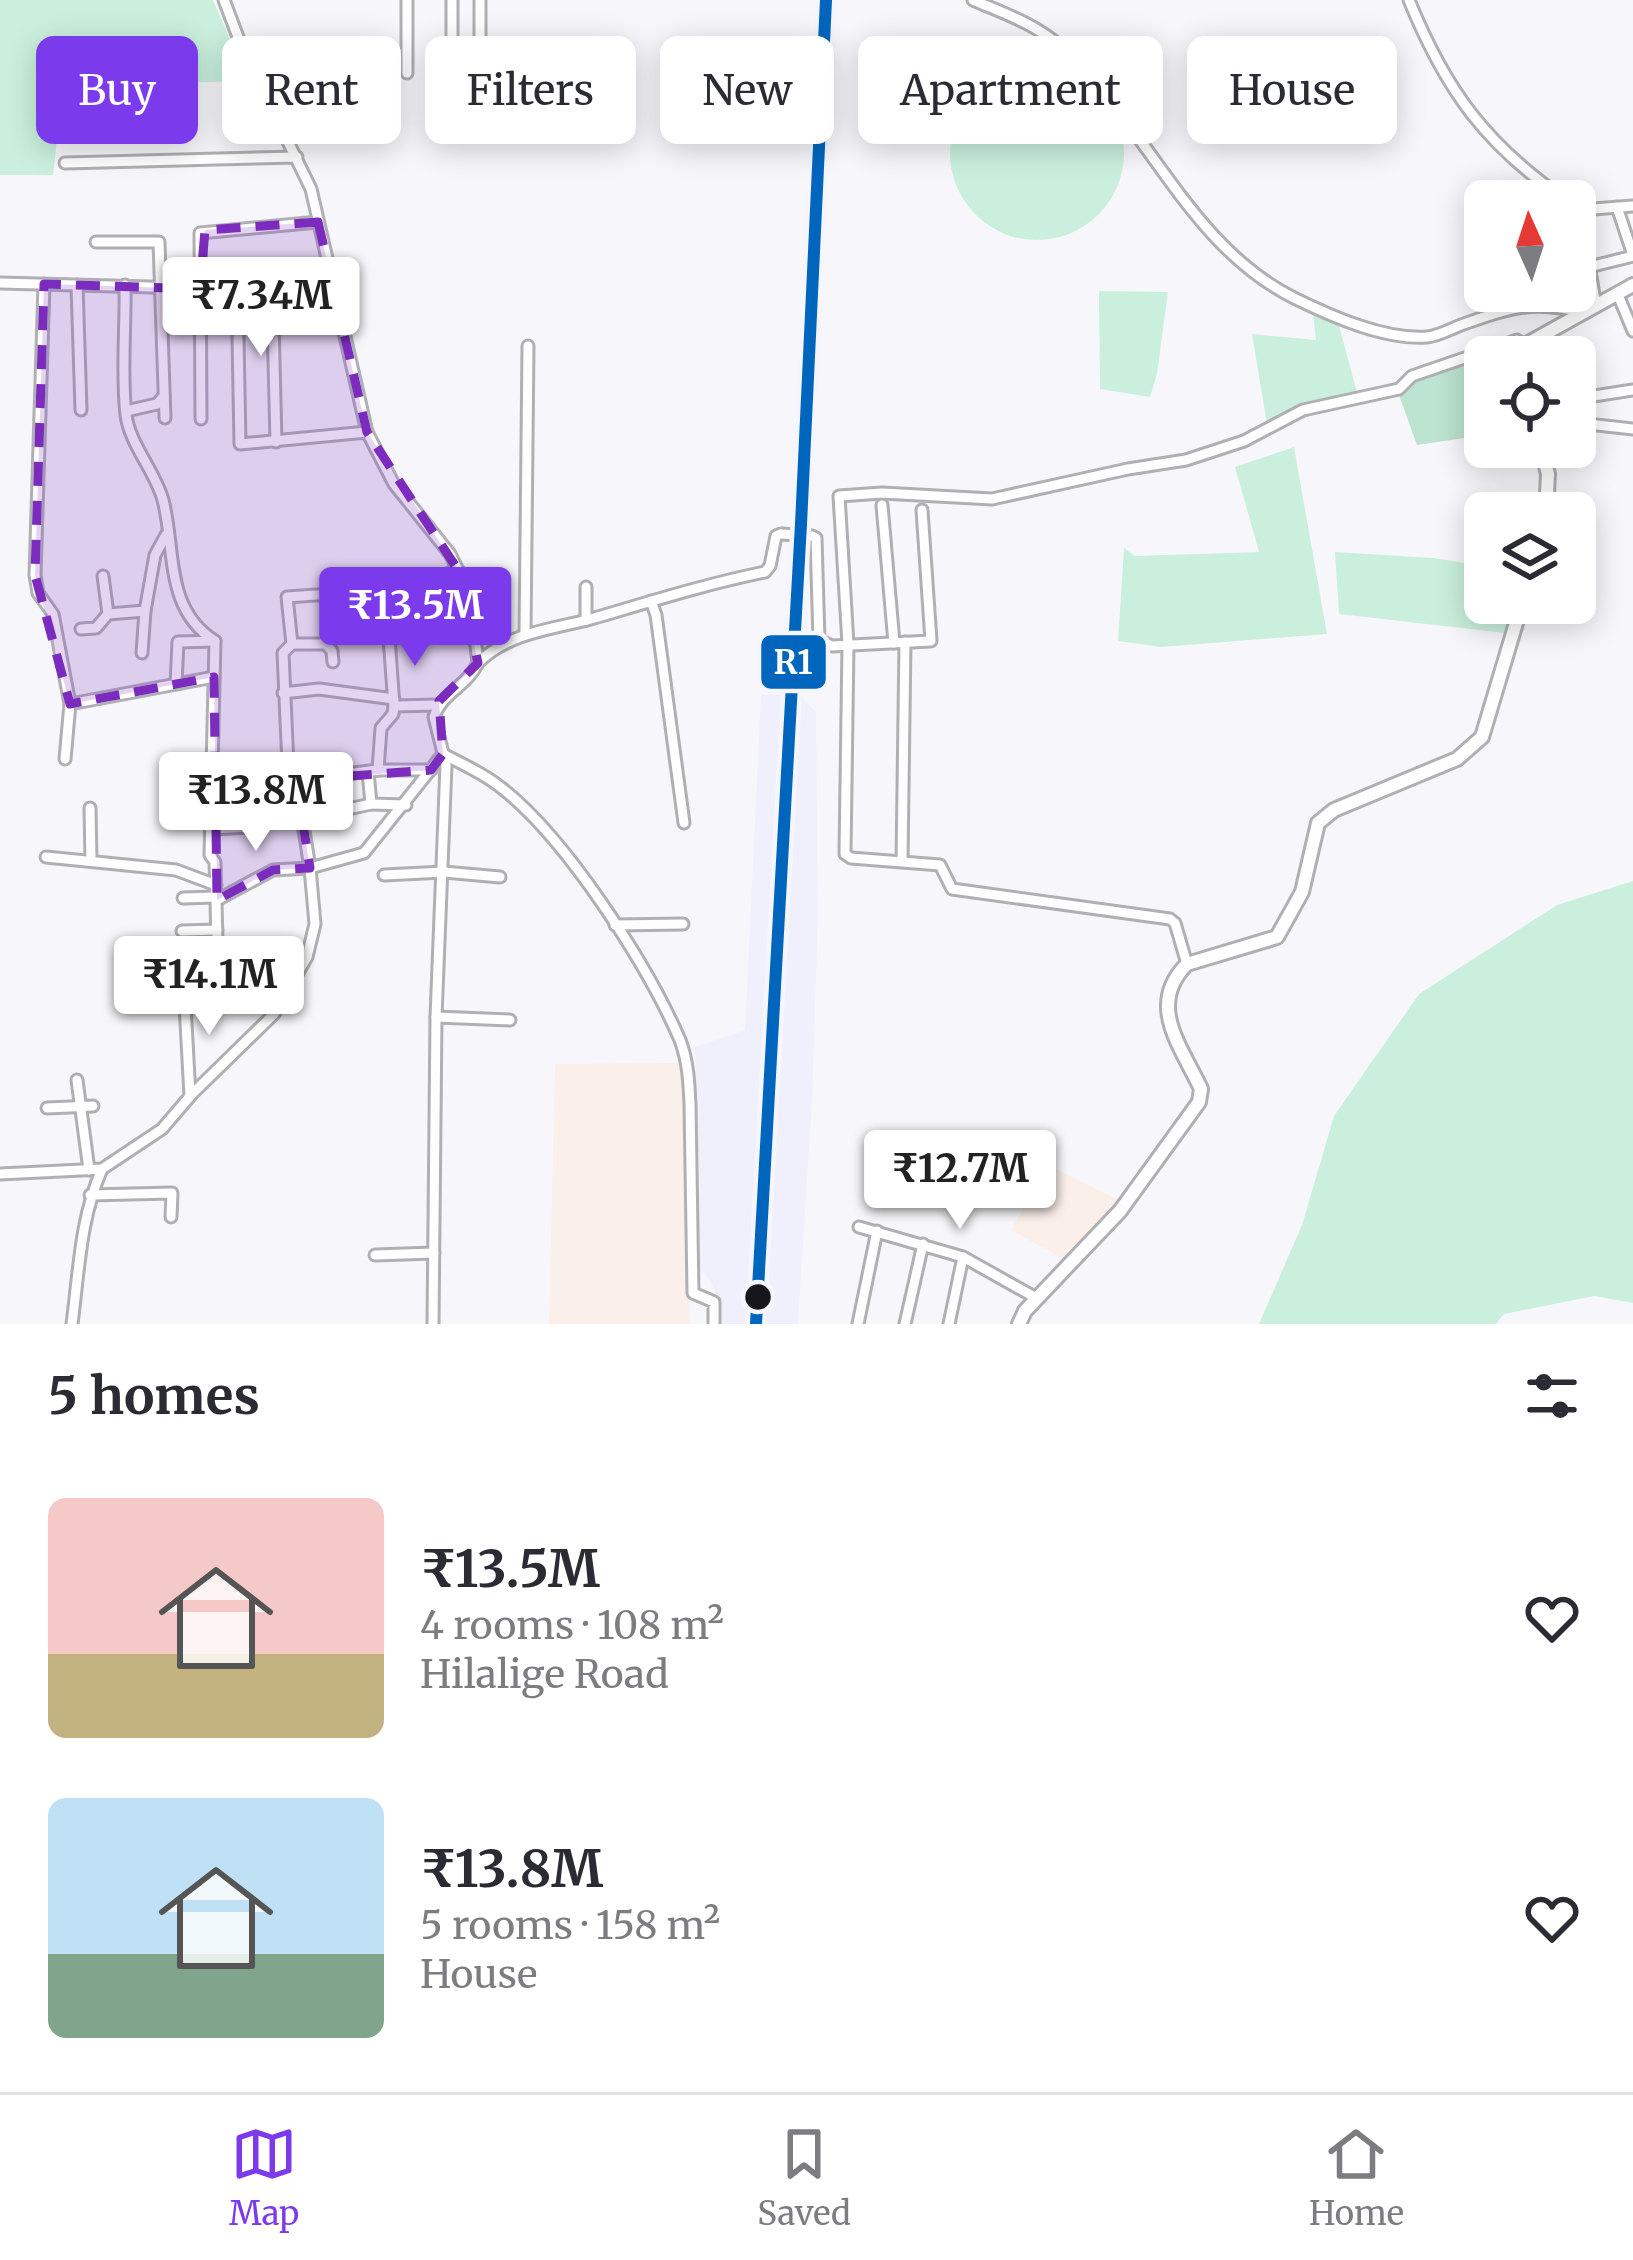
<!DOCTYPE html>
<html lang="en">
<head>
<meta charset="utf-8">
<style>
  body { margin:0; font-family:Merriweather,serif; background:#f7f7f7; color:#2b2b33; height:100vh; display:flex; flex-direction:column; font-size:45px; white-space:nowrap }
  * { box-sizing:border-box; margin:0 }
  p { font-size:39px; color:#7c7c81 }
  .icon { flex:none; width:66px; height:66px; fill:none; stroke:currentColor; stroke-width:2; stroke-linecap:round; stroke-linejoin:round }
  .map { position:relative; height:1324px; overflow:hidden }
  .panel { display:flex; flex-direction:column; background:#fff; flex:1 }
  .panel>* { flex:none }
  .guide { position:absolute; left:36px; top:36px; width:1563px; height:108px; display:flex; gap:24px }
  .needle { width:78px; rotate:357deg }
  .fabs { position:absolute; left:1464px; top:180px; display:grid; gap:24px }
  .fabs a { display:grid; place-items:center; width:132px; height:132px; border-radius:18px; background:#fff; box-shadow:0 6px 30px #0003; font-size:60px }
  .price { position:absolute; translate:-50% -102px; padding:0 27px; border-radius:12px; background:#fff; color:#222; font-size:39px; line-height:78px; filter:drop-shadow(0 3px 6px #0008) }
  .price::after { content:''; position:absolute; left:50%; top:72px; width:36px; height:27px; margin-left:-18px; background:inherit; clip-path:polygon(0 0,100% 0,50% 100%) }
  .price.active { background:#7c3aed; color:#fff }
  ul { padding:0; list-style:none }
  li { display:flex; align-items:center; gap:36px; height:300px; padding:0 48px }
  li span { display:grid; place-items:center; flex:none; width:336px; height:240px; border-radius:18px; color:#555 }
  li>.icon { margin-inline-start:auto }
  span .icon { width:144px; height:144px; fill:#fffc; stroke-width:1 }
  li b { font-size:51px }
  h2 { display:flex; justify-content:space-between; align-items:center; height:144px; padding:0 48px; font-size:51px }
  .pill { padding:0 42px; border-radius:18px; background:#fff; box-shadow:0 6px 30px #0003; font-size:42px; line-height:108px }
  .pill.active { background:#7c3aed; color:#fff }
  .menu { display:flex; justify-content:space-around; align-items:center; height:168px; border-top:3px solid #e1e1e2; background:#fff; font-size:33px; color:#7c7c81 }
  .menu a { display:grid; justify-items:center; gap:6px }
  .menu .active { color:#7c3aed }
  .map>svg:first-child { display:block }
  .built { fill:#f0f0fd }
  .education { fill:#faefe9 }
  .green { fill:#caf0dd }
  .forest { fill:#bce4d0 }
  .lines { fill:none; stroke-linecap:round; stroke-linejoin:round }
  .minor-casing { stroke:#b0b0b4; stroke-width:15 }
  .major-casing { stroke:#b0b0b4; stroke-width:18 }
  .minor { stroke:#fefefe; stroke-width:9 }
  .major { stroke:#fefefe; stroke-width:12 }
  .rail-casing { stroke:#c0c0c0; stroke-width:8 }
  .rail { stroke:#f5f6fd; stroke-width:3; stroke-dasharray:9; stroke-linecap:butt }
  .minor-bridge-casing { stroke:#b0b0b4; stroke-width:15; stroke-linecap:butt }
  .minor-bridge { stroke:#fefefe; stroke-width:9 }
  .rail-1-casing { stroke:#f5f6fd; stroke-width:21 }
  .rail-1 { stroke:#0065bd; stroke-width:12 }
  .marked { fill:#7b2cbf; fill-opacity:0.2; stroke:#7b2cbf; stroke-width:9; stroke-dasharray:24 15; stroke-linejoin:round }
  .stop-dot { fill:#17171b; stroke:#f5f6fd; stroke-width:4.5 }
  .line-badge { stroke:#f5f6fd; stroke-width:4.5 }
  .badge-label { font-size:33px; text-anchor:middle; font-weight:bold; fill:#fff }
</style>
</head>
<body>
<div class="map">
<svg width="1633" height="1324" viewBox="0 0 1633 1324">
  <rect width="100%" height="100%" fill="#f7f7fb"/>
  <path class="built" d="M761 695H800L816 712 818 914 812 1102 798 1324H720V1305L711 1281 700 1270 695 1047 745 1030Z"/>
  <g class="education">
    <path d="M681 1063 690 1324H549L555 1064Z"/>
    <path d="M1047 1165 1121 1201 1062 1258 1011 1230Z"/>
  </g>
  <g class="green">
    <path d="M0 0H213L248 81 63 86 53 175H0Z"/>
    <circle cx="1037" cy="153" r="87"/>
    <path d="M1099 291 1168 292 1157 374 1150 397 1100 389Z"/>
    <path d="M1313 313 1338 322 1358 396 1267 424 1252 334 1316 340Z"/>
    <path d="M1294 447 1327 634 1161 647 1118 641 1124 548 1135 556 1259 552 1235 467Z"/>
    <path d="M1335 552 1433 558 1485 566V603H1513L1505 633 1339 614Z"/>
    <path d="M1633 881V1303L1594 1296 1504 1314 1496 1324H1259L1302 1225 1334 1116 1419 994 1557 905Z"/>
  </g>
  <path class="forest" d="M1485 360V435L1417 445 1399 395 1414 380Z"/>
  <g class="lines">
    <defs>
      <g id="minor">
        <path d="M224 0 241 45 311 189 367 432 394 484 450 554 458 570 470 596 478 663C467 686 441 694 434 717L446 765 436 1017 433 1324"/>
        <path d="M452 0V39"/>
        <path d="M480 0V76"/>
        <path d="M973 0C1003 13 1036 24 1061 47 1147 124 1189 247 1296 299 1333 317 1385 340 1427 337 1438 336 1451 329 1461 325 1509 308 1534 299 1585 313"/>
        <path d="M1409 0C1446 91 1486 145 1567 201"/>
        <path d="M407 73V0"/>
        <path d="M65 163 297 157"/>
        <path d="M1575 206 1580 210 1633 206"/>
        <path d="M1617 207 1633 255"/>
        <path d="M1580 210 1596 307"/>
        <path d="M96 242H159L165 418"/>
        <path d="M1589 267 1633 256"/>
        <path d="M272 281 276 442"/>
        <path d="M0 283 188 288 329 277"/>
        <path d="M44 284 35 575 38 593 53 614 70 704"/>
        <path d="M237 284 240 444 367 432"/>
        <path d="M77 285 81 410"/>
        <path d="M125 285C126 327 121 373 126 415 130 445 155 471 163 500 176 550 164 609 215 641L210 855 215 862 217 942"/>
        <path d="M1573 291 1574 310"/>
        <path d="M1618 295 1633 331"/>
        <path d="M1633 390 1581 398 1579 423 1633 429"/>
        <path d="M126 411 157 404 164 396"/>
        <path d="M201 419 200 233 318 222"/>
        <path d="M882 505 894 643"/>
        <path d="M812 536 816 538 819 640 832 646 931 641 922 510"/>
        <path d="M103 576 108 614"/>
        <path d="M586 587V620"/>
        <path d="M350 591 359 617 388 624 394 706 393 714 381 728 378 770"/>
        <path d="M651 601 656 615 684 823"/>
        <path d="M81 629 96 628 108 614 145 611 155 555 166 535"/>
        <path d="M525 635 528 346"/>
        <path d="M292 644H326L332 651 333 662"/>
        <path d="M142 653 145 611"/>
        <path d="M478 663C507 633 553 629 591 619 649 602 706 584 765 572L770 566 776 536 781 534"/>
        <path d="M176 684 178 642 215 641"/>
        <path d="M283 693 319 689 394 699"/>
        <path d="M394 706 437 705"/>
        <path d="M65 759 70 704 214 677"/>
        <path d="M296 780 378 770H431"/>
        <path d="M212 803 233 802"/>
        <path d="M371 804 406 805"/>
        <path d="M90 808 91 861"/>
        <path d="M302 819 371 804 368 772"/>
        <path d="M211 829 251 827"/>
        <path d="M46 857 176 870 216 885"/>
        <path d="M902 861 905 642"/>
        <path d="M384 875 444 872 500 877"/>
        <path d="M183 898 216 897"/>
        <path d="M217 900 273 870 310 868 296 780 288 765 283 653 292 644 287 597 403 589 458 570"/>
        <path d="M615 925 683 924"/>
        <path d="M182 931 217 930"/>
        <path d="M1187 964 1175 923 1170 919 952 889 940 865 851 858 845 854 848 644 839 496 882 493 992 499 1128 469 1186 460 1244 441 1303 410 1399 389 1412 376 1517 340 1525 345"/>
        <path d="M184 986 190 1096"/>
        <path d="M436 1017 510 1020"/>
        <path d="M77 1080 89 1170"/>
        <path d="M47 1108 93 1106"/>
        <path d="M0 1174 102 1169 162 1129 192 1094 274 1014 307 957 315 924 310 868 364 853 443 754C462 764 483 773 499 786 565 836 647 964 680 1040 688 1061 689 1082 690 1104L693 1293 714 1302V1324"/>
        <path d="M90 1195 172 1193 171 1217"/>
        <path d="M859 1227 963 1257 1038 1299"/>
        <path d="M375 1255 434 1253"/>
        <path d="M72 1324C79 1271 80 1219 102 1169"/>
        <path d="M858 1324 877 1231"/>
        <path d="M905 1324 923 1244"/>
        <path d="M949 1324 963 1257"/>
      </g>
      <g id="major">
        <path d="M1520 357 1525 345 1633 285"/>
        <path d="M1541 447 1548 474 1546 513"/>
        <path d="M1019 1324 1025 1311 1120 1211 1199 1102 1201 1089C1181 1046 1146 1005 1187 964L1277 937 1302 892 1318 823 1334 810 1457 759 1482 737 1522 603"/>
      </g>
    </defs>
    <use href="#minor" class="minor-casing"/>
    <use href="#major" class="major-casing"/>
    <use href="#minor" class="minor"/>
    <use href="#major" class="major"/>
    <defs>
      <path id="rail" d="M756 1324 801 524 826 0"/>
    </defs>
    <use href="#rail" class="rail-casing"/>
    <use href="#rail" class="rail"/>
    <defs>
      <path id="minor-bridge" d="M781 534 812 536"/>
    </defs>
    <use href="#minor-bridge" class="minor-bridge-casing"/>
    <use href="#minor-bridge" class="minor-bridge"/>
    <defs>
      <path id="rail-1" d="M756 1324 801 524 826 0"/>
    </defs>
    <use href="#rail-1" class="rail-1-casing"/>
    <use href="#rail-1" class="rail-1"/>
  </g>
  <path class="marked" d="M318 222 367 432 458 570 478 663 439 701 443 754 431 770 296 780 310 868 273 870 217 900 214 677 70 704 35 575 44 284 200 289 205 230Z"/>
  <circle class="stop-dot" cx="758" cy="1297" r="15"/>
  <rect class="line-badge" x="759" y="633" width="69" height="58" rx="12" fill="#0065bd"/>
  <g class="badge-label">
    <text x="793" y="674">R1</text>
  </g>
</svg>
<div class="fabs">
<a><svg class="needle" viewBox="-14 -14 28 28"><path d="M0-13l5 13h-10z" fill="#e53935"/><path d="M0 13l5-13h-10z" fill="#7c7c81"/></svg></a>
<a><svg class="icon" aria-label="locate" viewBox="0 0 24 24"><circle cx="12" cy="12" r="6"/><path d="M12 2v4M12 18v4M2 12h4M18 12h4"/></svg></a>
<a><svg class="icon" aria-label="layers" viewBox="0 0 24 24"><path d="M12 4l9 5-9 5-9-5zM3 14l9 5 9-5"/></svg></a>
</div>
<b class="price" style="left:261px;top:359px">₹7.34M</b>
<b class="price active" style="left:415px;top:669px">₹13.5M</b>
<b class="price" style="left:256px;top:854px">₹13.8M</b>
<b class="price" style="left:209px;top:1038px">₹14.1M</b>
<b class="price" style="left:960px;top:1232px">₹12.7M</b>
<div class="guide">
<a class="pill active">Buy</a>
<a class="pill">Rent</a>
<a class="pill">Filters</a>
<a class="pill">New</a>
<a class="pill">Apartment</a>
<a class="pill">House</a>
</div>
</div>
<section class="panel">
<h2>5 homes<svg class="icon" aria-label="filters" viewBox="0 0 24 24"><path d="M4 7h16M4 17h16"/><circle cx="9" cy="7" r="2"/><circle cx="15" cy="17" r="2"/></svg></h2>
<ul>
<li><span style="background:linear-gradient(#f6c9c9 65%,#c2b280 0)"><svg class="icon" aria-label="home" viewBox="0 0 24 24"><path d="M3 11l9-7 9 7M6 9v11h12V9"/></svg></span><div><b>₹13.5M</b><p>4 rooms · 108 m²</p><p>Hilalige Road</p></div><svg class="icon" aria-label="heart" viewBox="0 0 24 24"><path d="M12 20l-8-8c-3-5 5-10 8-4 3-6 11-1 8 4z"/></svg></li>
<li><span style="background:linear-gradient(#bfe0f5 65%,#7fa58c 0)"><svg class="icon" aria-label="home" viewBox="0 0 24 24"><path d="M3 11l9-7 9 7M6 9v11h12V9"/></svg></span><div><b>₹13.8M</b><p>5 rooms · 158 m²</p><p>House</p></div><svg class="icon" aria-label="heart" viewBox="0 0 24 24"><path d="M12 20l-8-8c-3-5 5-10 8-4 3-6 11-1 8 4z"/></svg></li>
</ul>
</section>
<nav class="menu">
<a class="active"><svg class="icon" aria-label="map" viewBox="0 0 24 24"><path d="M3 6l6-2 6 2 6-2v14l-6 2-6-2-6 2zM9 4v14M15 6v14"/></svg>Map</a>
<a><svg class="icon" aria-label="saved" viewBox="0 0 24 24"><path d="M7 4h10v16l-5-4-5 4z"/></svg>Saved</a>
<a><svg class="icon" aria-label="home" viewBox="0 0 24 24"><path d="M3 11l9-7 9 7M6 9v11h12V9"/></svg>Home</a>
</nav>
</body>
</html>
